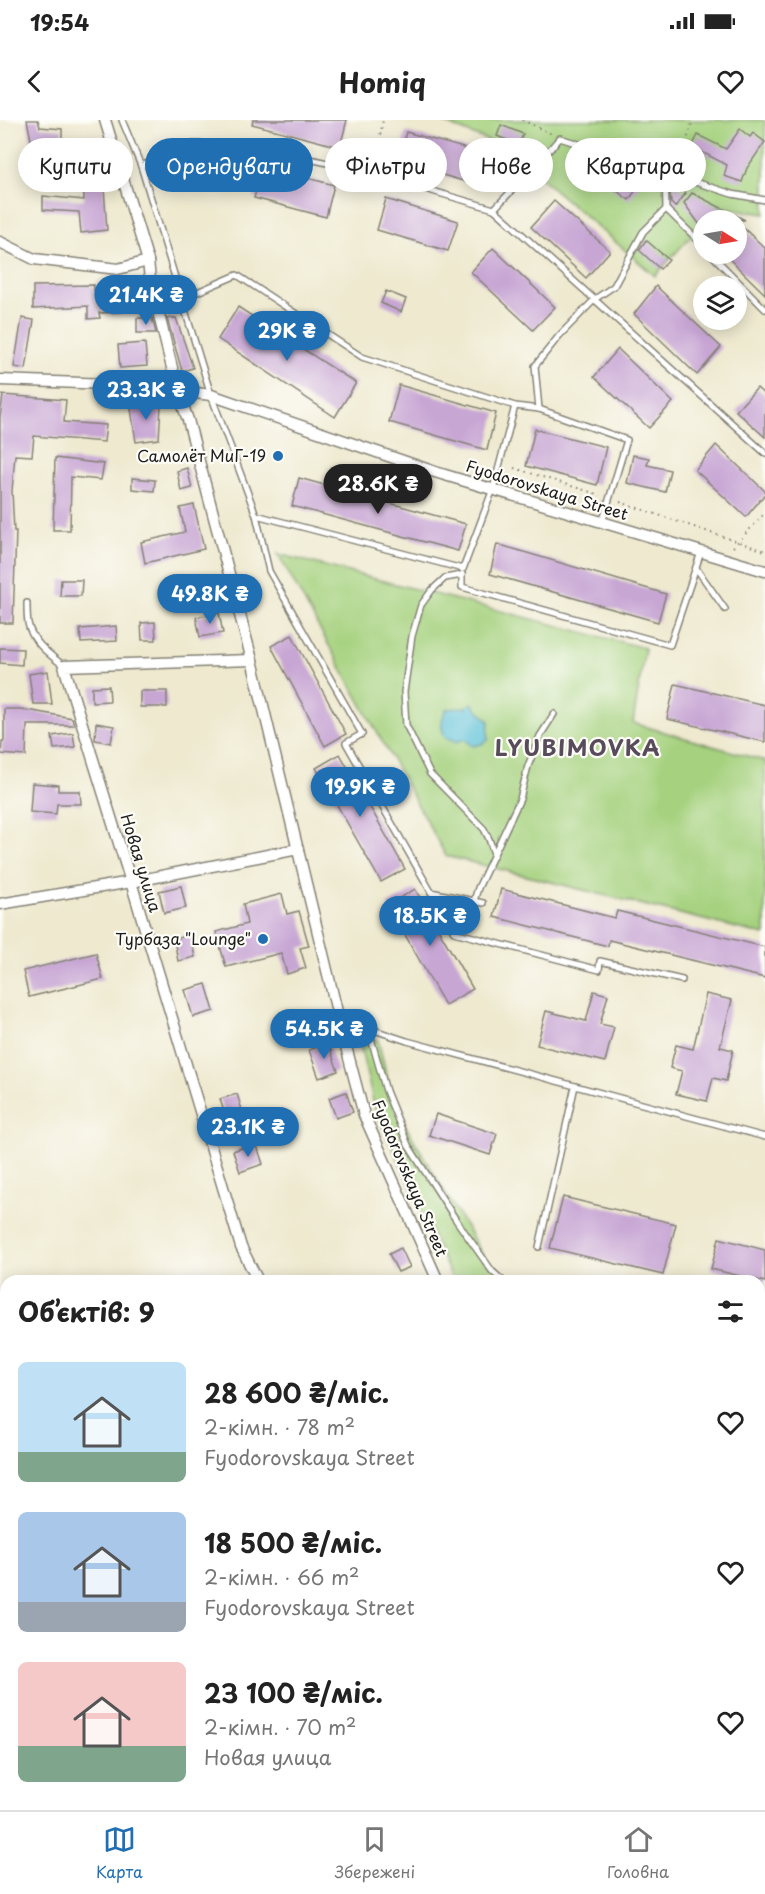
<!DOCTYPE html>
<html lang="uk">
<head>
<meta charset="utf-8">
<style>
  body { margin:0; font-family:"Playpen Sans",sans-serif; background:#f2f2f2; color:#222; height:100vh; display:flex; flex-direction:column; font-size:22px; white-space:nowrap }
  * { box-sizing:border-box; margin:0 }
  p { font-size:20px; color:#767676 }
  .icon { flex:none; width:33px; height:33px; fill:none; stroke:currentColor; stroke-width:2; stroke-linecap:round; stroke-linejoin:round }
  .map { position:relative; flex:1; overflow:hidden }
  .sheet { position:absolute; left:0px; top:1155px; width:765px; height:536px; display:flex; flex-direction:column; background:#fff; border-radius:18px 18px 0 0; box-shadow:0 3px 15px #0003 }
  .sheet>* { flex:none }
  .banner { position:absolute; left:18px; top:18px; width:729px; height:54px; display:flex; gap:12px }
  .needle { width:39px; rotate:101deg }
  .controls { position:absolute; left:693px; top:90px; display:grid; gap:12px }
  .controls a { display:grid; place-items:center; width:54px; height:54px; border-radius:50%; background:#fff; box-shadow:0 3px 15px #0003; font-size:30px }
  .price { position:absolute; translate:-50% -51px; padding:0 14px; border-radius:21px; background:#1f6fb2; color:#fff; font-size:20px; line-height:39px; filter:drop-shadow(0 2px 3px #0008) }
  .price::after { content:''; position:absolute; left:50%; top:36px; width:18px; height:14px; margin-left:-9px; background:inherit; clip-path:polygon(0 0,100% 0,50% 100%) }
  .price.current { background:#222; color:#fff }
  ul { padding:0; list-style:none }
  li { display:flex; align-items:center; gap:18px; height:150px; padding:0 18px }
  li span { display:grid; place-items:center; flex:none; width:168px; height:120px; border-radius:9px; color:#555 }
  li>.icon { margin-inline-start:auto }
  span .icon { width:72px; height:72px; fill:#fffc; stroke-width:1 }
  li b { font-size:26px }
  h2 { display:flex; justify-content:space-between; align-items:center; height:72px; padding:0 18px; font-size:26px }
  .pill { padding:0 21px; border-radius:27px; background:#fff; box-shadow:0 3px 15px #0003; font-size:21px; line-height:54px }
  .pill.current { background:#1f6fb2; color:#fff }
  .status { display:flex; justify-content:space-between; align-items:center; height:42px; padding:0 30px; background:#fff; direction:ltr }
  .status svg { height:16px; fill:currentColor }
  header { display:flex; justify-content:space-between; align-items:center; height:78px; padding:0 18px; background:#fff; font-size:27px; font-weight:700 }
  .menu { display:flex; justify-content:space-around; align-items:center; height:84px; border-top:2px solid #e0e0e0; background:#fff; font-size:16px; color:#767676 }
  .menu a { display:grid; justify-items:center; gap:3px }
  .menu .current { color:#1f6fb2 }
  .map>svg:first-child { display:block }
  .green { fill:#a6d27f; stroke:#61774e; stroke-width:1.5 }
  .water { fill:#5ac0d8; stroke:#3b6e7a; stroke-width:1.5 }
  .building { fill:#c7a6d4 }
  .lines { fill:none; stroke-linecap:round; stroke-linejoin:round }
  .service-casing { stroke:#858276; stroke-width:8 }
  .minor-casing { stroke:#858276; stroke-width:13 }
  .path { stroke:#858276; stroke-width:2; stroke-dasharray:1.5 4.5; stroke-linecap:butt }
  .service { stroke:#fff; stroke-width:5 }
  .minor { stroke:#fff; stroke-width:10 }
  .poi-dot { fill:#1f6fb2; stroke:#fdfcf7; stroke-width:2 }
  .labels { text-anchor:middle; stroke-width:4.5; stroke-linejoin:round; paint-order:stroke }
  .poi-label { font-size:16px; fill:#1c1c1c; stroke:#fdfcf7; text-anchor:end }
  .street-label { font-size:16px; fill:#1c1c1c; stroke:#fdfcf7 }
  .district-label { font-size:22px; font-weight:bold; letter-spacing:1.5px; fill:#584c5c; stroke:#fdfcf7 }
</style>
</head>
<body>
<div class="status"><b>19:54</b><svg viewBox="0 0 49 12"><path d="M0 12V9h3v3zM5 12V6h3v6zM10 12V3h3v9zM15 12V0h3v12zM26 1h20v11H26zM47 4h2v5h-2z"/></svg></div>
<header><svg class="icon" aria-label="back" viewBox="0 0 24 24"><path d="M15 5l-7 7 7 7"/></svg>Homiq<svg class="icon" aria-label="heart" viewBox="0 0 24 24"><path d="M12 20l-8-8c-3-5 5-10 8-4 3-6 11-1 8 4z"/></svg></header>
<div class="map">
<svg width="765" height="1690" viewBox="0 0 765 1690">
  <rect width="100%" height="100%" fill="#fdfcf7"/>
  <filter id="ink" filterUnits="userSpaceOnUse"><feTurbulence type="fractalNoise" baseFrequency=".0167" numOctaves="2"/><feDisplacementMap in="SourceGraphic" scale="12" xChannelSelector="R" yChannelSelector="G"/><feConvolveMatrix kernelMatrix="1 2 1 2 8 2 1 2 1" color-interpolation-filters="sRGB"/></filter>
  <filter id="wash" filterUnits="userSpaceOnUse"><feTurbulence type="fractalNoise" baseFrequency=".008" numOctaves="4" result="noise"/><feDisplacementMap in="SourceGraphic" scale="24" xChannelSelector="R" yChannelSelector="G"/><feGaussianBlur stdDeviation="1.35" result="paint"/><feColorMatrix in="noise" values="0 0 0 0 0 0 0 0 0 0 0 0 0 0 0 0 0 1.4 0 .05"/><feComposite in="paint" operator="in"/></filter>
  <g filter="url(#wash)">
    <rect width="100%" height="100%" fill="#eee9cf"/>
    <g class="green">
      <path d="M437 0H762L765 1V94L718 86 655 156 506 28Z"/>
      <path d="M278 434 645 528 633 603 765 641V815L446 736Z"/>
      <path d="M358 917 378 920 394 987 487 1142 511 1161H453L375 989Z"/>
      <path d="M759 1200 765 1201V1641L759 1632Z"/>
    </g>
    <path class="water" d="M472 583 476 589 489 600 488 620 482 624 473 626 464 619 457 622 445 617C440 607 441 599 447 589L465 588Z"/>
    <g id="blocks">
      <g class="building">
        <path d="M27 0H38L40 7 62 9V21L31 20Z"/>
        <path d="M253 0H347L340 27 252 4Z"/>
        <path d="M501 5 523 14 519 25 497 16Z"/>
        <path d="M740 9 750 17 753 13 765 22 747 48 742 62 724 56 727 45 692 27 698 15 726 29Z"/>
        <path d="M406 12 478 32 470 63 398 42Z"/>
        <path d="M607 40 640 64 629 80 595 55Z"/>
        <path d="M263 46 334 65 326 97 254 78Z"/>
        <path d="M103 54 107 110 81 113 79 92 43 90V76L84 80 83 55Z"/>
        <path d="M676 65 686 73 675 87 671 83 670 72Z"/>
        <path d="M692 73 745 100H704L700 105 684 83Z"/>
        <path d="M386 79 458 101 448 131 377 110Z"/>
        <path d="M554 81 610 131 586 158 531 107Z"/>
        <path d="M736 101 765 128V174L724 134H736Z"/>
        <path d="M646 120 669 140 660 149 639 130Z"/>
        <path d="M493 128 555 187 533 210 471 152Z"/>
        <path d="M94 165V170L121 169 122 192 99 193 100 198 88 199V186L33 189V166Z"/>
        <path d="M656 166 721 227 697 255 634 194Z"/>
        <path d="M386 171 406 179 401 192 381 183Z"/>
        <path d="M238 187 356 263 335 297 218 219Z"/>
        <path d="M22 198 34 200 26 249 14 247Z"/>
        <path d="M137 198H152L156 213H137Z"/>
        <path d="M167 198H176L193 248 182 251Z"/>
        <path d="M145 223 147 246 120 248 118 225Z"/>
        <path d="M618 229 673 282 649 308 594 257Z"/>
        <path d="M399 265 496 293 487 330 389 302Z"/>
        <path d="M757 268 765 275V317L736 291Z"/>
        <path d="M3 275 66 280 64 302 106 305 104 322 34 316 32 336 15 335 12 371 14 411H16L13 503H0V297Z"/>
        <path d="M130 282 161 285 159 319 136 322Z"/>
        <path d="M535 309 606 327 597 365 526 346Z"/>
        <path d="M716 325 765 371V374L746 397 695 350Z"/>
        <path d="M633 335 649 338 647 345 670 350 665 372 627 363Z"/>
        <path d="M55 338 104 344 101 360 71 357 70 410H53Z"/>
        <path d="M187 348 192 368 181 371 177 351Z"/>
        <path d="M132 358 155 360 154 371 132 369Z"/>
        <path d="M299 358 466 404 458 431 292 386Z"/>
        <path d="M194 385 204 429 145 443 141 422 185 412 180 388Z"/>
        <path d="M497 424 666 474 658 502 490 454Z"/>
        <path d="M61 460H82L81 476H60Z"/>
        <path d="M219 493 223 513 200 517 196 497Z"/>
        <path d="M155 502 156 520H142L141 503Z"/>
        <path d="M116 506 117 521 81 523 80 509Z"/>
        <path d="M292 515 346 614 325 626 271 526Z"/>
        <path d="M0 528 23 529 22 545 0 543Z"/>
        <path d="M48 551 52 584H33L29 554Z"/>
        <path d="M675 564 765 585V622L667 599Z"/>
        <path d="M109 566 110 581 92 582V567Z"/>
        <rect x="140" y="571" width="27" height="16"/>
        <path d="M4 589H21L72 598 74 605H27L26 636 1 634 2 621H4Z"/>
        <path d="M96 603 114 606 111 623 95 620Z"/>
        <path d="M73 613 75 627 54 629 52 616Z"/>
        <path d="M340 634 405 749 381 762 316 648Z"/>
        <path d="M32 663 58 665V671H80L81 684H57L56 694 30 692Z"/>
        <path d="M181 766 186 788 164 793 159 771Z"/>
        <path d="M415 769 473 869 445 885 388 785Z"/>
        <path d="M501 769 615 798 617 791 765 827V858L609 820 608 826 494 797Z"/>
        <path d="M282 774 287 794 299 791 309 826 300 828 306 848 287 854 281 833 226 847 216 812 247 804 243 784Z"/>
        <path d="M190 815 195 837 178 841 174 819Z"/>
        <path d="M96 833 103 859 29 877 23 851Z"/>
        <path d="M206 864 214 891 193 897 185 870Z"/>
        <path d="M594 871 608 875 600 904 614 907 605 942 537 925 546 891 586 901Z"/>
        <path d="M706 874 732 880 720 927 733 930 726 961 713 958 707 981 676 974 682 951 670 948 676 925 693 929Z"/>
        <path d="M328 923 338 951 319 958 309 930Z"/>
        <path d="M346 972 353 992 336 998 329 978Z"/>
        <path d="M237 974 242 990 225 995 220 979Z"/>
        <path d="M436 994 497 1014 490 1035 429 1015Z"/>
        <path d="M256 1023 263 1044 240 1052 233 1031Z"/>
        <path d="M563 1077 676 1104 663 1155 550 1128Z"/>
        <path d="M719 1118 765 1130V1162L711 1149Z"/>
        <path d="M401 1128 410 1147 398 1152 389 1134Z"/>
      </g>
    </g>
  </g>
  <g filter="url(#ink)">
    <use href="#blocks" fill-opacity="0" stroke="#858276" stroke-width="1.5"/>
    <g class="lines">
      <defs>
        <g id="service">
          <path d="M122 0 141 46"/>
          <path d="M42 34 113 28"/>
          <path d="M665 52 666 89 704 126"/>
          <path d="M494 89 525 57 560 18 732 74 765 80"/>
          <path d="M711 134 765 189"/>
          <path d="M181 179 237 155 362 237 515 286 539 289 627 320 602 403"/>
          <path d="M539 289 535 246 559 216 595 179 614 166 643 112 666 89"/>
          <path d="M256 395 463 449 493 369 515 286"/>
          <path d="M696 448 725 489"/>
          <path d="M462 454V467L670 525 701 432"/>
          <path d="M462 455 445 458 432 470 421 485 412 516 404 572 406 605 430 654 484 709 489 719 494 734"/>
          <path d="M27 483C27 490 27 496 28 503 31 521 50 535 64 546"/>
          <path d="M431 772 483 783"/>
          <path d="M474 781 478 768 520 679 528 646 540 616 554 594"/>
          <path d="M682 860 600 841 599 850 454 812 346 623 362 614 269 451 256 395 211 275 141 46 193 24 248 25 363 51 494 89 765 333"/>
          <path d="M341 904 368 908 407 921 765 1017"/>
          <path d="M368 908 386 971 408 1025 456 1100 492 1151 503 1161"/>
          <path d="M539 1127 575 966"/>
          <path d="M759 1488 765 1492"/>
        </g>
        <g id="minor">
          <path d="M105 0 148 141 150 159 178 272 188 300 252 540 340 904 364 995 438 1161"/>
          <path d="M0 122 34 139 118 149 148 141"/>
          <path d="M0 260 135 265 211 275 435 352 765 451"/>
          <path d="M252 540 64 546 131 762 241 1127 258 1161"/>
          <path d="M0 784 131 762 298 729"/>
          <path d="M759 1302 765 1309"/>
          <path d="M759 1656 765 1665"/>
          <path d="M759 1676 765 1674"/>
          <path d="M583 1684 586 1690"/>
          <path d="M718 1690 734 1684"/>
        </g>
      </defs>
      <use href="#service" class="service-casing"/>
      <use href="#minor" class="minor-casing"/>
      <g class="path">
        <path d="M522 0 552 14"/>
        <path d="M368 42 380 17 383 0"/>
        <path d="M679 46 693 0"/>
        <path d="M514 348 600 375"/>
        <path d="M620 382 765 431"/>
        <path d="M733 427 765 393"/>
      </g>
      <use href="#service" class="service"/>
      <use href="#minor" class="minor"/>
    </g>
  </g>
  <g class="poi-dot">
    <circle cx="278" cy="336" r="6"/>
    <circle cx="263" cy="819" r="6"/>
  </g>
  <g class="labels">
    <g class="poi-label">
      <text x="266" y="342">Самолёт МиГ-19</text>
      <text x="251" y="825">Турбаза "Lounge"</text>
    </g>
    <g class="street-label">
      <text transform="translate(547 370) rotate(17)" y="6">Fyodorovskaya Street</text>
      <text transform="translate(141 743) rotate(73)" y="6">Новая улица</text>
      <text transform="translate(410 1058) rotate(67)" y="6">Fyodorovskaya Street</text>
    </g>
    <g class="district-label">
      <text x="578" y="636">LYUBIMOVKA</text>
    </g>
  </g>
</svg>
<div class="controls">
<a><svg class="needle" viewBox="-14 -14 28 28"><path d="M0-13l5 13h-10z" fill="#e53935"/><path d="M0 13l5-13h-10z" fill="#767676"/></svg></a>
<a><svg class="icon" aria-label="layers" viewBox="0 0 24 24"><path d="M12 4l9 5-9 5-9-5zM3 14l9 5 9-5"/></svg></a>
</div>
<b class="price" style="left:146px;top:206px">21.4K ₴</b>
<b class="price" style="left:287px;top:242px">29K ₴</b>
<b class="price" style="left:146px;top:301px">23.3K ₴</b>
<b class="price current" style="left:378px;top:395px">28.6K ₴</b>
<b class="price" style="left:210px;top:505px">49.8K ₴</b>
<b class="price" style="left:360px;top:698px">19.9K ₴</b>
<b class="price" style="left:430px;top:827px">18.5K ₴</b>
<b class="price" style="left:324px;top:940px">54.5K ₴</b>
<b class="price" style="left:248px;top:1038px">23.1K ₴</b>
<div class="banner">
<a class="pill">Купити</a>
<a class="pill current">Орендувати</a>
<a class="pill">Фільтри</a>
<a class="pill">Нове</a>
<a class="pill">Квартира</a>
</div>
<section class="sheet">
<h2>Об’єктів: 9<svg class="icon" aria-label="filters" viewBox="0 0 24 24"><path d="M4 7h16M4 17h16"/><circle cx="9" cy="7" r="2"/><circle cx="15" cy="17" r="2"/></svg></h2>
<ul>
<li><span style="background:linear-gradient(#bfe0f5 75%,#7fa58c 0)"><svg class="icon" aria-label="home" viewBox="0 0 24 24"><path d="M3 11l9-7 9 7M6 9v11h12V9"/></svg></span><div><b>28 600 ₴/міс.</b><p>2-кімн. · 78 m²</p><p>Fyodorovskaya Street</p></div><svg class="icon" aria-label="heart" viewBox="0 0 24 24"><path d="M12 20l-8-8c-3-5 5-10 8-4 3-6 11-1 8 4z"/></svg></li>
<li><span style="background:linear-gradient(#a9c7e8 75%,#9aa5b1 0)"><svg class="icon" aria-label="home" viewBox="0 0 24 24"><path d="M3 11l9-7 9 7M6 9v11h12V9"/></svg></span><div><b>18 500 ₴/міс.</b><p>2-кімн. · 66 m²</p><p>Fyodorovskaya Street</p></div><svg class="icon" aria-label="heart" viewBox="0 0 24 24"><path d="M12 20l-8-8c-3-5 5-10 8-4 3-6 11-1 8 4z"/></svg></li>
<li><span style="background:linear-gradient(#f6c9c9 70%,#7fa58c 0)"><svg class="icon" aria-label="home" viewBox="0 0 24 24"><path d="M3 11l9-7 9 7M6 9v11h12V9"/></svg></span><div><b>23 100 ₴/міс.</b><p>2-кімн. · 70 m²</p><p>Новая улица</p></div><svg class="icon" aria-label="heart" viewBox="0 0 24 24"><path d="M12 20l-8-8c-3-5 5-10 8-4 3-6 11-1 8 4z"/></svg></li>
</ul>
</section>
</div>
<nav class="menu">
<a class="current"><svg class="icon" aria-label="map" viewBox="0 0 24 24"><path d="M3 6l6-2 6 2 6-2v14l-6 2-6-2-6 2zM9 4v14M15 6v14"/></svg>Карта</a>
<a><svg class="icon" aria-label="saved" viewBox="0 0 24 24"><path d="M7 4h10v16l-5-4-5 4z"/></svg>Збережені</a>
<a><svg class="icon" aria-label="home" viewBox="0 0 24 24"><path d="M3 11l9-7 9 7M6 9v11h12V9"/></svg>Головна</a>
</nav>
</body>
</html>
